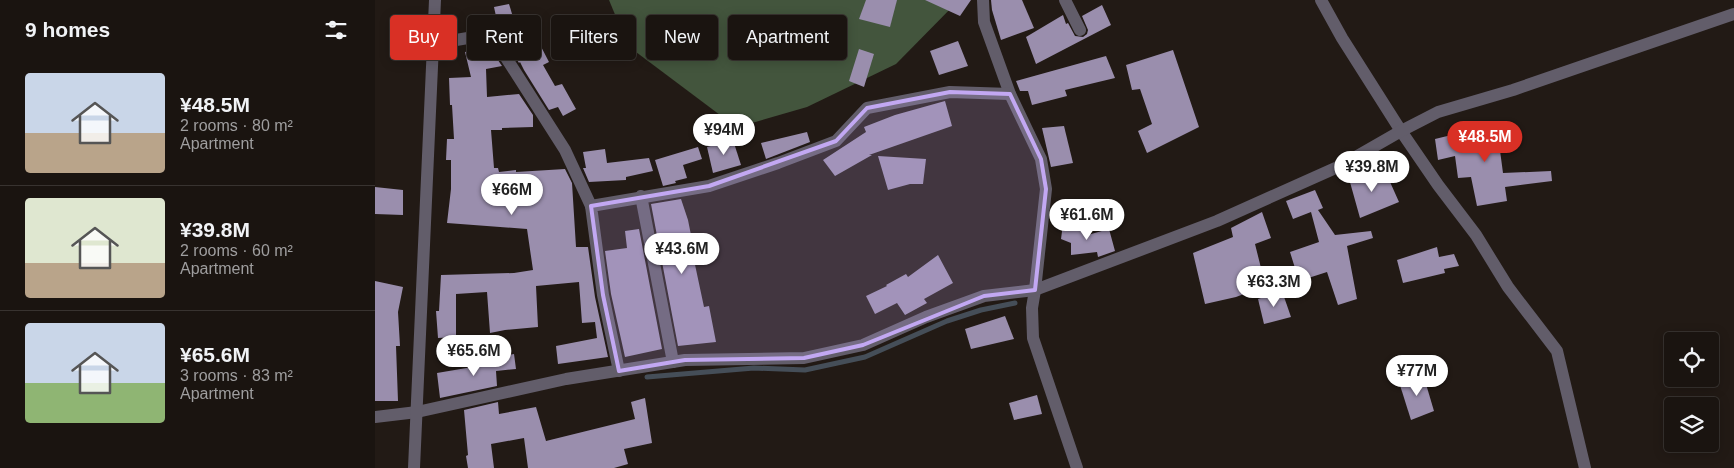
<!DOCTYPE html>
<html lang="en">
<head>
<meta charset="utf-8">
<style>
  body { margin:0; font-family:Arial,sans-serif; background:#27211e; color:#f1f3f6; height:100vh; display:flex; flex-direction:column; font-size:19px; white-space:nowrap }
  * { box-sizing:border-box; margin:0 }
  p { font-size:16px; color:#9f9e9f }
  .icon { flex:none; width:28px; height:28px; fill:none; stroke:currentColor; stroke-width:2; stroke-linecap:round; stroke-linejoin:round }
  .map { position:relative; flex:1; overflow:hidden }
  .sheet { display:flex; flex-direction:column; background:#1a1410; width:375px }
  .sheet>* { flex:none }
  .hud { position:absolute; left:15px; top:15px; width:475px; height:45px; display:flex; gap:10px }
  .tools { position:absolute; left:1289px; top:332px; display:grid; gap:10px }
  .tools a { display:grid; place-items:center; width:55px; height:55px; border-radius:5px; background:#1a1410; box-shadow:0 2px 12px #0003,0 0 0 1px #383330; font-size:25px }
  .price { position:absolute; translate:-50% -42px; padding:0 11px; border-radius:18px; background:#fff; color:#222; font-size:16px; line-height:32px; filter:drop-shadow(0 1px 2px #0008) }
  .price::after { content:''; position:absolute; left:50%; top:30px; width:15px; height:11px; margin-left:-8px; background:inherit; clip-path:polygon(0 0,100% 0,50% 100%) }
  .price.active { background:#d93025; color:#fff }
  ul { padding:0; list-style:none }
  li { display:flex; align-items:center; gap:15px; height:125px; padding:0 25px }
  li+li { border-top:1px solid #383330 }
  li span { display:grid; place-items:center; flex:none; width:140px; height:100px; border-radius:5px; color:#555 }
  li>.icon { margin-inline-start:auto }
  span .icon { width:60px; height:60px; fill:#fffc; stroke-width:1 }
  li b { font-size:21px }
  h2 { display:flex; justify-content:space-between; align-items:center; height:60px; padding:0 25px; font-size:21px }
  .tag { padding:0 18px; border-radius:5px; background:#1a1410; box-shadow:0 2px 12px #0003,0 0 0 1px #383330; font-size:18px; line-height:45px }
  .tag.active { background:#d93025; color:#fff }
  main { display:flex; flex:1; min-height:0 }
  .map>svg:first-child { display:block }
  .forest { fill:#43553d }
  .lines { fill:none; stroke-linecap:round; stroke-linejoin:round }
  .stream { stroke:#454e58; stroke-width:5 }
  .building { fill:#9a8ead }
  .minor { stroke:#625d6a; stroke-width:12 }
  .marked { fill:#c2a8f2; fill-opacity:0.2; stroke:#c2a8f2; stroke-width:4; stroke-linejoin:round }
</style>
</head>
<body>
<main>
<section class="sheet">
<h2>9 homes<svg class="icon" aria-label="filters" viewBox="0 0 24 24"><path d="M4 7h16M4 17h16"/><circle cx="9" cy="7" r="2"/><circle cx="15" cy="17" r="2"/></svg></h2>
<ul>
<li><span style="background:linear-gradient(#c9d6e8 60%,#b9a48a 0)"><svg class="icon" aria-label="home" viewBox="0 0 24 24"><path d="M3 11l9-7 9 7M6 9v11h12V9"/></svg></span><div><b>¥48.5M</b><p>2 rooms · 80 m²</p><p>Apartment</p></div></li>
<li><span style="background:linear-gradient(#dfe7d0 65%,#b9a48a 0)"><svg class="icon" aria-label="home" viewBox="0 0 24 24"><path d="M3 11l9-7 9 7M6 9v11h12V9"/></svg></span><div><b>¥39.8M</b><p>2 rooms · 60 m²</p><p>Apartment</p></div></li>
<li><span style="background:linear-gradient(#c9d6e8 60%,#8fb573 0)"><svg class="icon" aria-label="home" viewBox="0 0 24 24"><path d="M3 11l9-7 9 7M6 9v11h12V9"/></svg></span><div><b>¥65.6M</b><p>3 rooms · 83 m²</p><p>Apartment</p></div></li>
</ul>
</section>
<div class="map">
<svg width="1359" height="468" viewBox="0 0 1359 468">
  <rect width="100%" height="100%" fill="#221a15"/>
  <path class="forest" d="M234 0H584L521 64 432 107 377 123 345 115 253 46Z"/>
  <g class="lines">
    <path class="stream" d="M272 377 379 368 430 370 490 357 572 321 606 310 640 303"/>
  </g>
  <g class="building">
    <path d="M491 0H522L515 27 484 19Z"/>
    <path d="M550 0H596L585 16Z"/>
    <path d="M616 0H647L659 28 626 40 617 10Z"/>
    <path d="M134 4 138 17 122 21 119 7Z"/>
    <path d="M727 5 736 25 661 64 651 37 688 15 691 24 693 23 700 36 708 37 712 34 713 30 707 16Z"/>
    <path d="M160 35 174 62 168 65 180 86 187 84 201 109 188 116 183 107 174 110 149 70 145 62 144 63 134 46Z"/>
    <path d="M583 41 593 66 564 75 555 51Z"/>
    <path d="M114 47 127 66 111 69 112 97 144 94 158 115V127L127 128V130H116L119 168H123L124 172 141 170V172L190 169 197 183 201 247H213L220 297 233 357 183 364 181 346 222 338 220 322 207 323 204 282 161 286 163 327 130 330 115 333 112 292 81 294V337L63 338 61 311H64L66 275 139 273 158 270 152 229 72 223 76 189V160H71L72 139H79L77 105H75L74 78 96 77 90 52Z"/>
    <path d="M484 49 499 54 489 87 474 81Z"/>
    <path d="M798 50 824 127 772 153 763 131 777 124 765 89 757 90 751 65Z"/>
    <path d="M731 56 740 78 690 90 692 96 657 105 653 91H645L641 81Z"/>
    <path d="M570 101 577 126 494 155H497L460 176 448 160 491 132 489 127 520 115Z"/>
    <path d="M1122 121 1127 142 1124 143 1128 173 1176 171 1177 181 1130 187 1132 201 1102 206 1096 177 1083 178 1080 156 1063 160 1060 139 1097 130V128Z"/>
    <path d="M689 126 698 163 676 167 667 128Z"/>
    <path d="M432 132 435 142 391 159 386 143Z"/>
    <path d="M358 140 366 165 338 173 332 147Z"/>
    <path d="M323 147 327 159 308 165 312 178 300 181 301 183 288 186 280 160Z"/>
    <path d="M230 149 232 163 274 158 278 171 251 177V180L214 182 208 168H211L208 152Z"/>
    <path d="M503 156 551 159 548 184H535L513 190Z"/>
    <path d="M988 170 993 179 1011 173 1024 202 985 218 973 175Z"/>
    <path d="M0 187 28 190V215L0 214Z"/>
    <path d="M940 190 948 208 943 210 960 235 996 231 998 238 972 246 982 299 963 305 952 272 924 281 915 252 944 242 936 212 918 219 911 201Z"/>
    <path d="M306 199 313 220 321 260H319L329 307 334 306 341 342 303 346 276 204Z"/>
    <path d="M887 212 896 238 880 244 886 268 879 272 882 289 861 297 830 304 818 253 858 237 856 228Z"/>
    <path d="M688 224 709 225V236L734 229 740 251 723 257 722 252 696 255V243L686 239Z"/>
    <path d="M264 229 287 349 250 357 236 294 230 251 252 248 250 231Z"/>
    <path d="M1062 247 1064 257 1079 254 1084 266 1069 269 1070 273 1028 283 1022 260Z"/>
    <path d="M563 255 578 283 549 299 552 303 530 315 522 303 500 314 491 296 512 286 511 285 531 274 533 277Z"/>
    <path d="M0 281 28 287 23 312 25 346H21L23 401H0Z"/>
    <path d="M907 291 916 317 889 324 883 299Z"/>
    <path d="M630 316 639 339 596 349 590 329Z"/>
    <path d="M139 354 141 369 121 371 122 386 65 398 62 373 115 364 114 358Z"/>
    <path d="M1048 374 1059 411 1036 420 1024 382Z"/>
    <path d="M662 395 667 414 639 420 634 403Z"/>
    <path d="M270 398 277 443 249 449 253 464 239 468H153L149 438 116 444 119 468H93L91 456 93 455 89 410 123 402 124 414 161 407 171 441 260 419 256 402Z"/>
  </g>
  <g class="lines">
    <g class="minor">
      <path d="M608 0 609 22 635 94 666 159 671 189 660 290 657 308 658 338 702 468"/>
      <path d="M690 0 705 30"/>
      <path d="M946 0 967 38 1026 131 1063 185 1101 235 1133 287 1182 351 1210 468"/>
      <path d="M58 44 116 34 190 150 216 206"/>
      <path d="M266 196 298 362"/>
      <path d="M244 371 228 295 216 206 334 186 403 163 461 141 492 108 575 92 635 94"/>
      <path d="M0 417 42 412 191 379 310 360 429 358 488 345 551 317 609 296 660 290 842 221 965 166 1026 131 1063 112 1138 90 1359 14"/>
      <path d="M39 468 60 0"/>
    </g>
  </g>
  <path class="marked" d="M575 92 635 94 666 159 671 189 660 290 609 296 488 345 429 358 310 360 244 371 228 295 216 206 334 186 461 141 492 108Z"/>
</svg>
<div class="tools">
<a><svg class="icon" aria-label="locate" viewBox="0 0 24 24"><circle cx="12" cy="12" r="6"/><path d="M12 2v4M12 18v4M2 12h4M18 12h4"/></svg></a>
<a><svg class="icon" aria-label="layers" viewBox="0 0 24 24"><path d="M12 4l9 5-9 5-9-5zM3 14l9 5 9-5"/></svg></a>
</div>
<b class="price" style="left:349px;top:156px">¥94M</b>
<b class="price active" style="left:1110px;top:163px">¥48.5M</b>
<b class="price" style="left:997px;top:193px">¥39.8M</b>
<b class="price" style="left:137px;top:216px">¥66M</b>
<b class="price" style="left:712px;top:241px">¥61.6M</b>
<b class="price" style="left:307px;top:275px">¥43.6M</b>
<b class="price" style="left:899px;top:308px">¥63.3M</b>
<b class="price" style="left:99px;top:377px">¥65.6M</b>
<b class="price" style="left:1042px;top:397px">¥77M</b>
<div class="hud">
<a class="tag active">Buy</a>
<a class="tag">Rent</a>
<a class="tag">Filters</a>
<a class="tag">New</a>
<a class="tag">Apartment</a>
</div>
</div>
</main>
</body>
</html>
